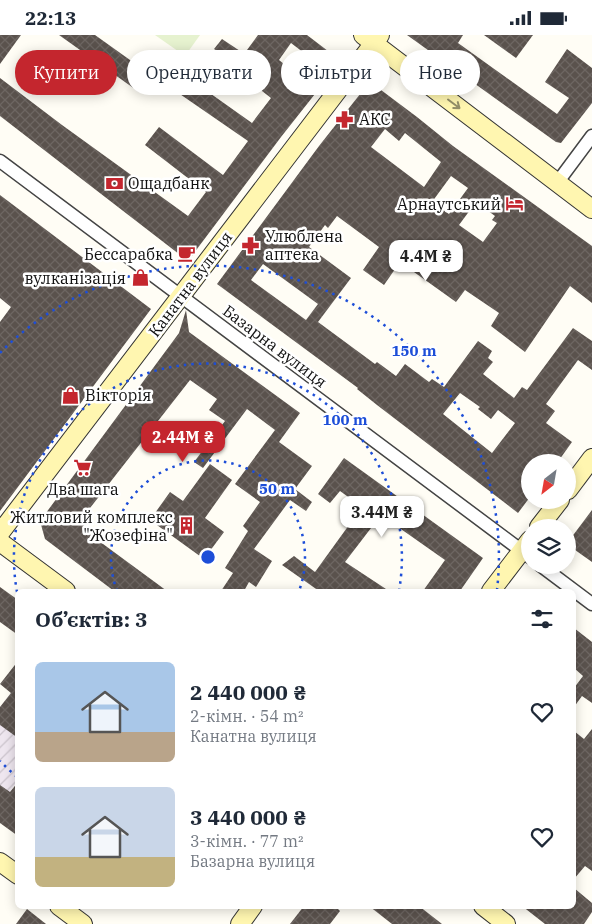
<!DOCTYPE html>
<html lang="uk">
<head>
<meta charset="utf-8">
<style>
  body { margin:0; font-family:"IBM Plex Serif",serif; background:#f2f2f3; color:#1f2937; height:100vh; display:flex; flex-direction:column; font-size:19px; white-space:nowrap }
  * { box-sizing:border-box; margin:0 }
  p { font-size:16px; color:#747a83 }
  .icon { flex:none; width:28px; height:28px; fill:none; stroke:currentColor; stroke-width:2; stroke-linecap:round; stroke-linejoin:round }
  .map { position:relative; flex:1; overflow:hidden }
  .drawer { position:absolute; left:15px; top:554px; width:561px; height:320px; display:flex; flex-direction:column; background:#fff; border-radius:8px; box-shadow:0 2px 12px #0003 }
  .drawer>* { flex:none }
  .hud { position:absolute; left:15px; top:15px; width:562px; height:45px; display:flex; gap:10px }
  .needle { width:32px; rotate:211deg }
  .controls { position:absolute; left:521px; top:419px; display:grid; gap:10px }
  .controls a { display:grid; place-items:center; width:55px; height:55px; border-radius:50%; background:#fff; box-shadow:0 2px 12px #0003; font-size:25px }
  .price { position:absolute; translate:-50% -42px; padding:0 11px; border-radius:10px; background:#fff; color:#222; font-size:16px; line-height:32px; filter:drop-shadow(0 1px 2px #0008) }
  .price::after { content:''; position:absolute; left:50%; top:30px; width:15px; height:11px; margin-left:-8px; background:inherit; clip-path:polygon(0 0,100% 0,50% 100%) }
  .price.on { background:#c4262e; color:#fff }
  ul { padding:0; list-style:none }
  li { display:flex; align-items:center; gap:15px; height:125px; padding:0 20px }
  li span { display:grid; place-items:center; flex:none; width:140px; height:100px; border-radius:8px; color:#555 }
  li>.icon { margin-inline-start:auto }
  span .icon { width:60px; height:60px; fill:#fffc; stroke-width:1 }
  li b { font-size:21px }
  h2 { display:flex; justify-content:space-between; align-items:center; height:60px; padding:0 20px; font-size:21px }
  .pill { padding:0 18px; border-radius:22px; background:#fff; box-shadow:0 2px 12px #0003; font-size:18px; line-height:45px }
  .pill.on { background:#c4262e; color:#fff }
  .status { display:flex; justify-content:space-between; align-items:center; height:35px; padding:0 25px; background:#fff; direction:ltr }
  .status svg { height:14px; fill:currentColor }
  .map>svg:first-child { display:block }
  .industrial { fill:url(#industrial-furrows) }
  .pitch { fill:#e6f2cf }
  .building { fill:url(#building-cross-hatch); fill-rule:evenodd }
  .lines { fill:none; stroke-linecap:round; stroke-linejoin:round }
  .street-casing { stroke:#444; stroke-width:15 }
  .secondary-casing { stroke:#333; stroke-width:20 }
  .street { stroke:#fff; stroke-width:12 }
  .secondary { stroke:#fff6b0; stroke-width:18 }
  .oneway { stroke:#948f68 }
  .ring { fill:none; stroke:#1d4ed8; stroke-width:2.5; stroke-dasharray:2.5 5 }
  .labels { text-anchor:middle; stroke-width:5; stroke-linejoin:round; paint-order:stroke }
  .poi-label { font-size:16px; fill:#111; stroke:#fff; text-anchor:start }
  .street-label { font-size:16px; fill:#111; stroke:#fff }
  .centre { fill:#1d4ed8; stroke:#fff; stroke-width:2.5 }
  .ring-label { font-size:15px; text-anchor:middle; font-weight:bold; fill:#1d4ed8; stroke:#fff; stroke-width:5; stroke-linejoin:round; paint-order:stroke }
</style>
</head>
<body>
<div class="status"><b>22:13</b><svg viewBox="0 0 49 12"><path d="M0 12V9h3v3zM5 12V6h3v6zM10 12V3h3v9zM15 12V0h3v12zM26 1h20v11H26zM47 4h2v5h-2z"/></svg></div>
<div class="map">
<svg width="592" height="889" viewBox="0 0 592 889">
  <defs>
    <pattern id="industrial-furrows" width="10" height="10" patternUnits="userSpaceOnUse" patternTransform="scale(1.25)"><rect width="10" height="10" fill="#eee6ef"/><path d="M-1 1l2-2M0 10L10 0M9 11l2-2" fill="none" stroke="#cbc4cc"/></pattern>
    <pattern id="building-cross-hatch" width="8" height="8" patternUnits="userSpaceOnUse" patternTransform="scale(1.25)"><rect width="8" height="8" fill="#5a524d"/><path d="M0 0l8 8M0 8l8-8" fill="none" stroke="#6d6662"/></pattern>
  </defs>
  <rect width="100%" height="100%" fill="#fffdf5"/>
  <path class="industrial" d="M14 654 17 657V747L0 770V672Z"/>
  <path class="pitch" d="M155 0H200L185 21Z"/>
  <g class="building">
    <path d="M0 0H21L0 29Z"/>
    <path d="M59 0H95L151 40 139 57Z"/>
    <path d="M258 0H307L341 26 281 102 188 226 0 81V43L62 90 188 181 206 157 145 110 159 92 223 140 248 106 174 55 172 58 153 45 166 27 252 88 271 63 248 45 263 26 247 15ZM291 8 308 21 295 38 279 25Z"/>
    <path d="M407 0H463L458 8 557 79 569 63 545 47 567 14 592 33V68L561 108 556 107Z"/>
    <path d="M484 0H533L516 23Z"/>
    <path d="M222 4 243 18 235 29 214 14Z"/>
    <path d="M368 49H373L417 82 453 111 592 211V268L570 251 525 317 491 291 499 278 465 255 456 267 400 227 384 250 363 235 379 212 337 181 328 193 325 190 309 212 351 243 318 287 375 329 377 327 396 341 405 329 429 347 432 344 444 352 478 306 492 316 488 323 493 327 483 339 514 363 522 352 527 355 573 293 592 306V335L578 325 546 369 555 376 546 388 572 407 557 428H530V462L518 478 377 370 357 354 358 353 217 249 319 111ZM385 94 399 106 405 98 441 127 424 152 371 112ZM451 141 468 153 449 179 432 167ZM476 167 495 181 492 185 497 188 483 207 459 190ZM263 229 318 269 306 285 251 245ZM460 358 480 372 478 374 491 384 498 375 515 388 492 418 443 379Z"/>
    <path d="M0 160 151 274 0 476V287L11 272 0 263Z"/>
    <path d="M186 275 189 297 300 378 279 407 312 431 295 454 312 467 306 476 290 465 254 514 272 526 256 552 249 547 244 556H221L233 538 225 533 248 496 243 491 260 467 235 449 275 395 247 374 203 433 194 427 225 386 209 375 217 364 190 345 83 482 84 495 167 556H114L45 504 40 486 179 298Z"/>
    <path d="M344 423 483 523 460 556H423L445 525 381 480 345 527 389 556H319L282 530 294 521 315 537 362 472 340 456 330 468 318 459Z"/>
    <path d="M210 429 232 445 205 483 224 497 204 524 150 485 170 457 183 466Z"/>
    <path d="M592 475V527L568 510V507Z"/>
    <path d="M0 552 18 565V600L0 587Z"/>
    <path d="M574 593 592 607V668L582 661 574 672V653L583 641 574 633Z"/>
    <path d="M18 626V703L0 690V672L11 658 0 649Z"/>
    <path d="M592 694V836L585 831 574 844V696L584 704Z"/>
    <path d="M18 747V801L0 788V750L10 757Z"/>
    <path d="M574 853 592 868V877L584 889H545L522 871H574Z"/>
    <path d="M304 871H335L340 876 330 889H290Z"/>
    <path d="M369 871H419L442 889H392Z"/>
    <path d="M27 874 46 889H16Z"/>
  </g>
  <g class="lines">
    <defs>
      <g id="street">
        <path d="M0 126 530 522"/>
        <path d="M557 148 592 101"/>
        <path d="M540 530 592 569"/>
      </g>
      <g id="secondary">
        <path d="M363 0 592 174"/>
        <path d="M568 455 592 423"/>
        <path d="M539 492 560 465"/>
        <path d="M0 498 380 0"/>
        <path d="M0 507 66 556"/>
        <path d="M491 556 530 505"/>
        <path d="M0 827 18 840"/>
        <path d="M59 871 83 889"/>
        <path d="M483 871 506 889"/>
        <path d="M240 889 253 871"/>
      </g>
    </defs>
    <use href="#street" class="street-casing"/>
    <use href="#secondary" class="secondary-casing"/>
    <use href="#street" class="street"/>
    <use href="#secondary" class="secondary"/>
  </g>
  <defs><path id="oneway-shaft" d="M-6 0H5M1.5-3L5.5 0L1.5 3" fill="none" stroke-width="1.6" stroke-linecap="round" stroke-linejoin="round" transform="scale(1.25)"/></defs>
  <use class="oneway" href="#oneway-shaft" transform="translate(454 69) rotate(37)"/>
  <g class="ring">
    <path d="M117 556A97 97 0 1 1 299 556"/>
    <path d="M17 557A194 194 0 1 1 399 556"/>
    <path d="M17 742A291 291 0 0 1 0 726M0 318A291 291 0 0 1 497 555"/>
  </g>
  <defs>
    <symbol id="pharmacy-bare" viewBox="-9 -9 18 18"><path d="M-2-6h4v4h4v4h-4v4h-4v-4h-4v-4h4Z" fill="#c4262e" stroke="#fff" stroke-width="2.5" paint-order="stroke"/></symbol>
    <symbol id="bank-bare" viewBox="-9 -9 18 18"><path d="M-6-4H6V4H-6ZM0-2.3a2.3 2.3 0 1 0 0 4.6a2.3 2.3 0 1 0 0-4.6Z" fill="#c4262e" stroke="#fff" stroke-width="2.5" paint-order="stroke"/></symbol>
    <symbol id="hotel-bare" viewBox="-9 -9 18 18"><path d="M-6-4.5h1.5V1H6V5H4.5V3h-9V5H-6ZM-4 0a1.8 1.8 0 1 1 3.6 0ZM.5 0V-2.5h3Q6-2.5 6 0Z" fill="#c4262e" stroke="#fff" stroke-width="2.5" paint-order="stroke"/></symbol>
    <symbol id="cafe-bare" viewBox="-9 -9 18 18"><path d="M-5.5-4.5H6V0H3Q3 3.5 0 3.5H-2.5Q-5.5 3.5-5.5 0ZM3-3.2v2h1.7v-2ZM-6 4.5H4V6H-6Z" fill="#c4262e" stroke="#fff" stroke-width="2.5" paint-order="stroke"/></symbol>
    <symbol id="shop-bare" viewBox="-9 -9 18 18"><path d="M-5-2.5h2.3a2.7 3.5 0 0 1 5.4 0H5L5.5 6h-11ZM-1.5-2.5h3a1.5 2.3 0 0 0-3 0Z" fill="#c4262e" stroke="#fff" stroke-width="2.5" paint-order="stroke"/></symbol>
    <symbol id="supermarket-bare" viewBox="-9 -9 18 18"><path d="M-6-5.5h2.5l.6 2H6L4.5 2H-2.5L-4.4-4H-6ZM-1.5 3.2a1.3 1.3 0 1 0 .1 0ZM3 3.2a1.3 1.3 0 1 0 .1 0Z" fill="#c4262e" stroke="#fff" stroke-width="2.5" paint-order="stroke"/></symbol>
    <symbol id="building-bare" viewBox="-9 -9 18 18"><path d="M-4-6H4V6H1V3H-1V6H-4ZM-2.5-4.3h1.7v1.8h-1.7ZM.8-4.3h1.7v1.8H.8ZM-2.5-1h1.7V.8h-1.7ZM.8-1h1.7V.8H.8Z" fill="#c4262e" stroke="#fff" stroke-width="2.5" paint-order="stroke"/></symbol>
  </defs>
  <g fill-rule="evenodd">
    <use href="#pharmacy-bare" x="332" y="72" width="25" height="25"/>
    <use href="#bank-bare" x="102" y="136" width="25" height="25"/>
    <use href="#hotel-bare" x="502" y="156" width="25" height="25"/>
    <use href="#pharmacy-bare" x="238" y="198" width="25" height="25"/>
    <use href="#cafe-bare" x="174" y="206" width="25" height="25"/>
    <use href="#shop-bare" x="128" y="230" width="25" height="25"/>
    <use href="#shop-bare" x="58" y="348" width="25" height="25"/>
    <use href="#supermarket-bare" x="70" y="420" width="25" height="25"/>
    <use href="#building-bare" x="174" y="478" width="25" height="25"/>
  </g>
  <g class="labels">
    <g class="poi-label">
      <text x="359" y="90">АКС</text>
      <text x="128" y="154">Ощадбанк</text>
      <text x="501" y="175" text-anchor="end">Арнаутський</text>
      <text x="265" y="207">Улюблена<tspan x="265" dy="18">аптека</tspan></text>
      <text x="173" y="225" text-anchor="end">Бессарабка</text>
      <text x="126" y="249" text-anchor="end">вулканізація</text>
      <text x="85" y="366">Вікторія</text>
      <text x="83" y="460" text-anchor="middle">Два шага</text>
      <text x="173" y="488" text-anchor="end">Житловий комплекс<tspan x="173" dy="18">"Жозефіна"</tspan></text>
    </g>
    <g class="street-label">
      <text transform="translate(190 249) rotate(-53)" y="6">Канатна вулиця</text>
      <text transform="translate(275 311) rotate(37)" y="6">Базарна вулиця</text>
    </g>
  </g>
  <circle cx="208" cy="522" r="8" class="centre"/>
  <g class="ring-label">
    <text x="414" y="321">150 m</text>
    <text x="345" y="390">100 m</text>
    <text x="277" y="459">50 m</text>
  </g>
</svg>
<div class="controls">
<a><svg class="needle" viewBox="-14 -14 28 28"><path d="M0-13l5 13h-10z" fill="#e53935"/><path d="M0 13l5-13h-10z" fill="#747a83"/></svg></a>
<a><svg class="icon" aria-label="layers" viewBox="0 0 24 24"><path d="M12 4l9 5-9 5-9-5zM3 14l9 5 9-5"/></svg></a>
</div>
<b class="price" style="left:426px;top:247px">4.4M ₴</b>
<b class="price on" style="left:183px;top:428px">2.44M ₴</b>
<b class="price" style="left:382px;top:503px">3.44M ₴</b>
<div class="hud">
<a class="pill on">Купити</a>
<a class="pill">Орендувати</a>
<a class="pill">Фільтри</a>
<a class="pill">Нове</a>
</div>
<section class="drawer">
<h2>Об’єктів: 3<svg class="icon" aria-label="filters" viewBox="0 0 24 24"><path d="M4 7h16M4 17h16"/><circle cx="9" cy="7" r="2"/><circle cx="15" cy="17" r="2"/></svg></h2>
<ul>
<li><span style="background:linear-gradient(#a9c7e8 70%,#b9a48a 0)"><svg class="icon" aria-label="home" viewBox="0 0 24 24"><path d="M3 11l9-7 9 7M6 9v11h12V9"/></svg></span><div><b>2 440 000 ₴</b><p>2-кімн. · 54 m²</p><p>Канатна вулиця</p></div><svg class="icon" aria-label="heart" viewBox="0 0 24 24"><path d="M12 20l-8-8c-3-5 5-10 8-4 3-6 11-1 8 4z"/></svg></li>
<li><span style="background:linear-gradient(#c9d6e8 70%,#c2b280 0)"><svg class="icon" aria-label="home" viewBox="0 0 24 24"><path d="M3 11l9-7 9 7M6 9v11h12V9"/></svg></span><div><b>3 440 000 ₴</b><p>3-кімн. · 77 m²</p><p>Базарна вулиця</p></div><svg class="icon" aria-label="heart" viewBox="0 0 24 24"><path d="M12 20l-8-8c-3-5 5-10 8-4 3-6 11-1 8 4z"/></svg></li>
</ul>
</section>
</div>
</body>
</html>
